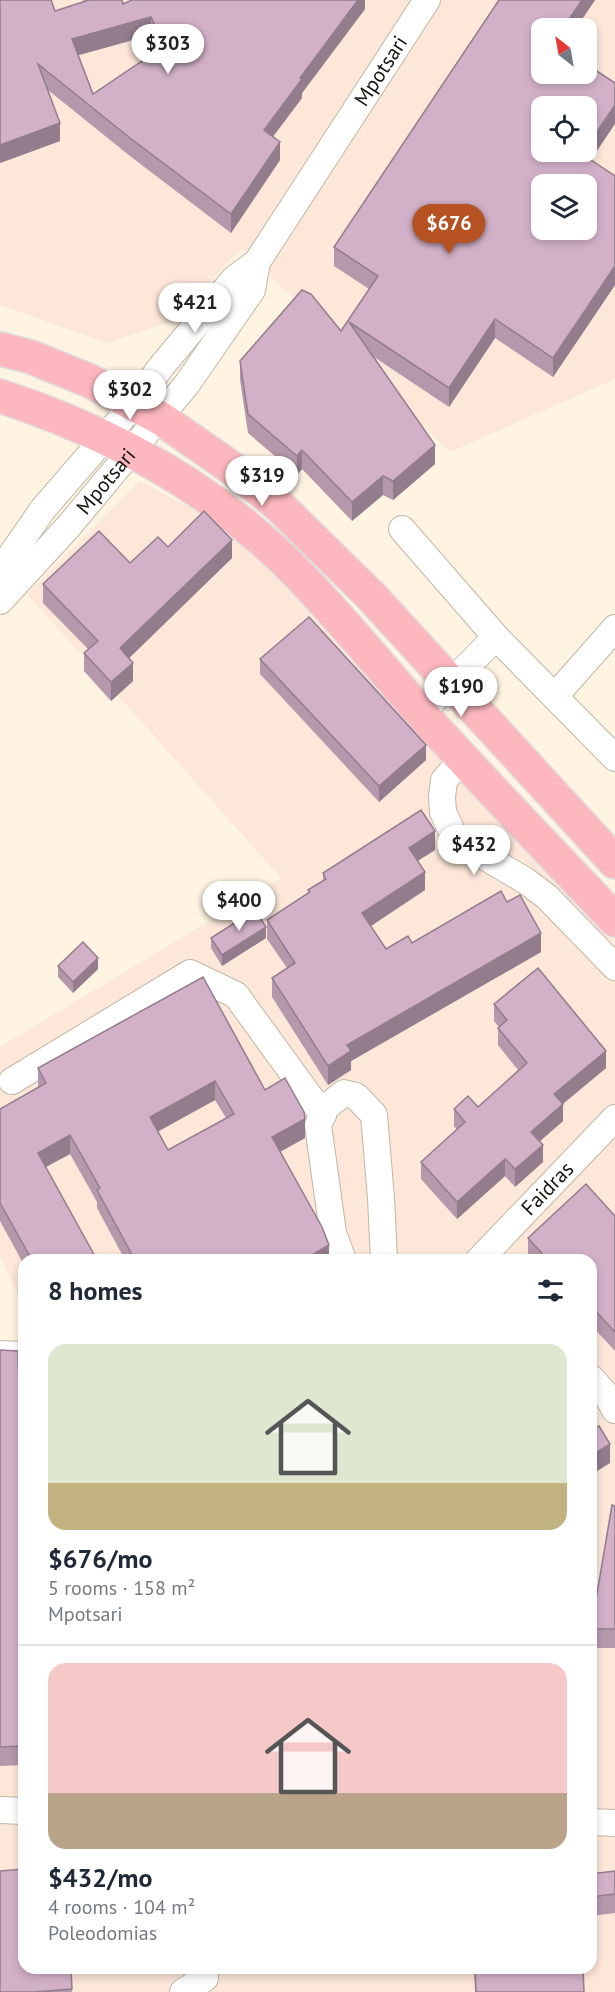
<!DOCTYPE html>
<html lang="en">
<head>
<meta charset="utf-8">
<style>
  body { margin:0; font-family:"PT Sans",sans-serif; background:#f2f2f3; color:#1f2937; height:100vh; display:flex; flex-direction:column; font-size:22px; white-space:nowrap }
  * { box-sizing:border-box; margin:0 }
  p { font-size:20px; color:#747a83 }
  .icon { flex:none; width:33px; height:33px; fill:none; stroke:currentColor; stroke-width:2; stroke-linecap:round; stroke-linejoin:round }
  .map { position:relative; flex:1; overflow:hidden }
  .panel { position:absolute; left:18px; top:1254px; width:579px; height:720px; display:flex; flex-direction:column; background:#fff; border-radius:18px; box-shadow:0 3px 9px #0003 }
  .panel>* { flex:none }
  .needle { width:39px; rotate:329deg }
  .buttons { position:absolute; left:531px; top:18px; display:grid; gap:12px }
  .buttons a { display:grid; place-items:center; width:66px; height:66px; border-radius:12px; background:#fff; box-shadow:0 3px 9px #0003; font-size:30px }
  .price { position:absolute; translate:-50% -51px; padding:0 14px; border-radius:21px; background:#fff; color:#222; font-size:20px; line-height:39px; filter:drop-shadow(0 2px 3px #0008) }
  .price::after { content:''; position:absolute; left:50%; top:36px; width:18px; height:14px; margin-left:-9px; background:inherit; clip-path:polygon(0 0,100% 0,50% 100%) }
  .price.selected { background:#b65121; color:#fff }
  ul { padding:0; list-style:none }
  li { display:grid; align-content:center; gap:12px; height:318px; padding:0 30px }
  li+li { border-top:2px solid #e0e1e3 }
  li span { display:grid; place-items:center; height:186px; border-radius:18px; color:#555 }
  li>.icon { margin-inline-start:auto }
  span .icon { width:108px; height:108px; fill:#fffc; stroke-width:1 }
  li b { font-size:26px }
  h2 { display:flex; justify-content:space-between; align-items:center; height:72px; padding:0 30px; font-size:26px }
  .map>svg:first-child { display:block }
  .industrial { fill:#fde7d9; fill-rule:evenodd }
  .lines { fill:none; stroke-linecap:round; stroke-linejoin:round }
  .minor-casing { stroke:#c1b7a6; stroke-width:28 }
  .major-casing { stroke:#dfdedd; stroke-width:36 }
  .minor { stroke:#fff; stroke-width:26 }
  .major { stroke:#fdb8bf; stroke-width:33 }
  .wall { fill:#b598ac; fill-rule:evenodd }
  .shaded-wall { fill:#937c8c }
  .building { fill:#d2b1c8; stroke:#937c8c; stroke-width:1.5; fill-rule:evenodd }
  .labels { text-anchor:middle; stroke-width:4.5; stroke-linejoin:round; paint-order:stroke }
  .street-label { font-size:21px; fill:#18140e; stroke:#fff4e2 }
</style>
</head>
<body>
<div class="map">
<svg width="615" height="1992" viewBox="0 0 615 1992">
  <rect width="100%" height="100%" fill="#fff4e2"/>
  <g class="industrial">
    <path d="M0 0H615V379L450 452 242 248 173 321 107 343 0 305ZM542 28H586V74H542ZM542 106H586V152H542ZM542 184H586V230H542Z"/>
    <path d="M140 481 239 533 615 942V1992H0V1367L24 1368V1968H591V1260H24V1308L0 1255V1047L281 878 27 594Z"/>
  </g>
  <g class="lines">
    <defs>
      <g id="minor">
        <path d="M402 529 496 637 615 758"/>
        <path d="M0 571 43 509 134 404 161 367 234 279 257 262"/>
        <path id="s1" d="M0 601 68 527 187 384 252 290 257 262 427 0"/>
        <path d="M555 696 615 628"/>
        <path d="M421 713 496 637"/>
        <path d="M464 758 444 780 442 797 443 812 454 836 475 851 526 881 547 897 615 967"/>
        <path d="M12 1081 190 973 236 995 323 1115"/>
        <path d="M343 1260 333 1233 318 1125 326 1107 344 1093 356 1096 374 1115 381 1198 384 1260"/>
        <path id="s2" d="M479 1260 615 1118"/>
        <path d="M0 1354 24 1355"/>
        <path d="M591 1378 608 1397 615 1410"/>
        <path d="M0 1810 24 1811"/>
        <path d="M591 1822 615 1823"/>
        <path d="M183 1992 205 1978V1968"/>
      </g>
      <g id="major">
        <path d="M0 349 31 357 90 381 160 418 236 471 275 502 371 596 615 862"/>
        <path d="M0 396C110 432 215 489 297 573 340 617 379 665 420 712 483 782 550 851 615 920"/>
      </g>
    </defs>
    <use href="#minor" class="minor-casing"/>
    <use href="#major" class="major-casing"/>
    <use href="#minor" class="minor"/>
    <use href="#major" class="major"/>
  </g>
  <g class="wall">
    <path d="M83 0H122L123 4 365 0V9L302 93V98L273 137 280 160 231 233 130 156 48 90 60 141 0 163 55 11 84 2ZM151 35 158 50 93 94 78 55Z"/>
    <path d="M499 0H595L576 28H542L591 160 615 176V285L553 377 495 338 449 407 374 357 435 464 393 500 383 495 352 521 302 469 297 475 248 433 240 380V361L341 331 369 289 334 266V247Z"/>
    <path d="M168 547 232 558 129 658 133 681 111 701 84 671V653L88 649 43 603V584L130 563Z"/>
    <path d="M260 659 426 760 379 802 260 674Z"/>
    <path d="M435 850 418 861 425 890 370 926 386 949 412 943 507 902 541 952 351 1061V1070L328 1085 272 997V978L287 968 267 939V920L308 893V890L323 881V873Z"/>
    <path d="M211 938H266L222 966 211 948Z"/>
    <path d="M58 966 98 969 73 993 58 977Z"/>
    <path d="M203 977 265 1090 305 1138 280 1152 329 1260H125L97 1208V1202L70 1154 46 1167 97 1260H24V1265L0 1221V1109L38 1088V1068ZM215 1100 226 1118 168 1150 158 1131Z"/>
    <path d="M494 1004 606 1068 563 1104V1121L540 1141 543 1162 515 1187 505 1176 457 1219 421 1179V1162L457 1130 454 1126V1109L478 1107 518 1070 498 1045V1028L499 1027 494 1021Z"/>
    <path d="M615 1216V1351L591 1325V1260H530L528 1257V1238Z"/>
    <path d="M0 1350 19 1385 24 1384V1765L0 1766Z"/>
    <path d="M615 1506V1648H591V1629Z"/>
    <path d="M615 1871V1913L591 1916V1874Z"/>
    <path d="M71 1968 72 1992H0Z"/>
    <path d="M474 1968H583L584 1992H475Z"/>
  </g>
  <g class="shaded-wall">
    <path d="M358 0H365V9L302 93V98L264 148V130L300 78Z"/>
    <path d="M582 0H595L576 28H563Z"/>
    <path d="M151 17V35L72 57V39Z"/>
    <path d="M615 105V124L582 173V154L584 152H586V148Z"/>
    <path d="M60 123V141L0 163V145Z"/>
    <path d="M280 142V160L231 233V214Z"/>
    <path d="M615 266V285L553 377V358Z"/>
    <path d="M495 319V338L449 407V388Z"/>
    <path d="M435 445V464L393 500V481Z"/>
    <path d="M302 450V469L297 475V456Z"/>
    <path d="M383 476V495L352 521V502Z"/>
    <path d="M232 540V558L120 667V648Z"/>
    <path d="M133 663V681L111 701V682Z"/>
    <path d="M426 745V760L379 802V786Z"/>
    <path d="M435 831V850L409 866V848Z"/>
    <path d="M425 872V890L362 932V913Z"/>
    <path d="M266 927V938L222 966V955Z"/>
    <path d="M541 933V952L351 1061V1070L328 1085V1066L347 1045Z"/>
    <path d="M98 958V969L73 993V982Z"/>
    <path d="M606 1051V1068L554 1111V1094Z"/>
    <path d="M215 1081V1100L150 1136V1117Z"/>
    <path d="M563 1104V1121L531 1149V1132Z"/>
    <path d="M305 1119V1138L272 1156V1137Z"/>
    <path d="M70 1135V1154L38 1171V1153Z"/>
    <path d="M543 1145V1162L515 1187V1169Z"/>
    <path d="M505 1159V1176L457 1219V1202Z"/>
    <path d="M329 1245V1260H310V1256Z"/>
    <path d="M610 1444V1463L591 1475V1456Z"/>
  </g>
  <g class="building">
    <path d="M0 0H51L55 11 89 0H122L123 4 132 0H358L300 78 302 79 264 130 280 142 231 214 130 138 38 64 60 123 0 145ZM151 17 164 46 93 94 72 39Z"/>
    <path d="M499 0H582L563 28H542V74H586V64L615 83V105L586 148V106H542V152H584L582 154 615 176V266L553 358 495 319 449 388 349 322 435 445 393 481 383 476 352 502 302 450 297 456 248 414 240 361 302 290 311 294 341 331 378 276 334 247ZM542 184H586V230H542Z"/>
    <path d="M204 511 232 540 120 648 133 663 111 682 84 653 98 641 43 584 99 531 130 563 158 537 168 547Z"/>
    <path d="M309 617 426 745 379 786 260 659Z"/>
    <path d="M421 810 435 831 409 848 425 872 362 913 386 949 408 936 412 943 501 891 507 902 520 895 541 933 347 1045 351 1051 328 1066 272 978 295 963 267 920 310 892 308 890 326 879 323 873Z"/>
    <path d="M255 910 266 927 222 955 211 938Z"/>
    <path d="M83 942 98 958 73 982 58 966Z"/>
    <path d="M538 968 606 1051 554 1094 563 1104 531 1132 543 1145 515 1169 505 1159 457 1202 421 1162 465 1122 454 1109 468 1096 478 1107 527 1063 498 1028 507 1020 494 1004Z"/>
    <path d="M203 977 265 1090 285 1078 304 1112 305 1119 272 1137 322 1227 329 1245 310 1256 312 1260H135L97 1190 100 1188 70 1135 38 1153 97 1260H32L0 1203V1109L46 1083 38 1068ZM215 1081 234 1114 168 1150 150 1117Z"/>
    <path d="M586 1184 615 1216V1332L591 1306V1260H548L528 1238Z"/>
    <path d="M0 1350 18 1351 19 1385 24 1384V1746L0 1747Z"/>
    <path d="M599 1426 610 1444 591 1456V1433Z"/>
    <path d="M612 1505 615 1506V1629H591Z"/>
    <path d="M24 1869V1968H71L72 1989 35 1992H0V1871Z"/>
    <path d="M615 1871V1894L591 1897V1874Z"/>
    <path d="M475 1968H583L584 1992H476Z"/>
  </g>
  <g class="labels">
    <g class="street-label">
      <text dy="7" stroke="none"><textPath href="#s1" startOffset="657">Mpotsari</textPath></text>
      <text dy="7" stroke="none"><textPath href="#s1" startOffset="160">Mpotsari</textPath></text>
      <text dy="7" stroke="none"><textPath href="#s2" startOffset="99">Faidras</textPath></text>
    </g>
  </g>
</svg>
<div class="buttons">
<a><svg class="needle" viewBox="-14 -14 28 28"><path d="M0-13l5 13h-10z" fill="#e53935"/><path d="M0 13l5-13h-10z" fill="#747a83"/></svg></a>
<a><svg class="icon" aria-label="locate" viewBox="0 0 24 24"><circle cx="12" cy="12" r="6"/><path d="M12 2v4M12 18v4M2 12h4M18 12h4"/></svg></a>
<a><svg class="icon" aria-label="layers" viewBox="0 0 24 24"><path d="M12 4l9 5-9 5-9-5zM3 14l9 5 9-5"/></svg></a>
</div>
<b class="price" style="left:168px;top:75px">$303</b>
<b class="price selected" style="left:449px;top:255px">$676</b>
<b class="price" style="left:195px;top:334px">$421</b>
<b class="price" style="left:130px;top:421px">$302</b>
<b class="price" style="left:262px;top:507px">$319</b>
<b class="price" style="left:461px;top:718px">$190</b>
<b class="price" style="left:474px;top:876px">$432</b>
<b class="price" style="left:239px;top:932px">$400</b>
<section class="panel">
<h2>8 homes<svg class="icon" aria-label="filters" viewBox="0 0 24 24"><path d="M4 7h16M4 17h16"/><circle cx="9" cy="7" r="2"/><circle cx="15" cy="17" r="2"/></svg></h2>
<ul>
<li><span style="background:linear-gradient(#dfe7d0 75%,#c2b280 0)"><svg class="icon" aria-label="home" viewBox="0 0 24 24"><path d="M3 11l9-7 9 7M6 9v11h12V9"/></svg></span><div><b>$676/mo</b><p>5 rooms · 158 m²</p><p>Mpotsari</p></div></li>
<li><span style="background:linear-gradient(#f6c9c9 70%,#b9a48a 0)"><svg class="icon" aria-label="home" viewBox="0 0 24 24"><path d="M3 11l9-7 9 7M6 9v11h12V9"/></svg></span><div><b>$432/mo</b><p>4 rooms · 104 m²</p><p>Poleodomias</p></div></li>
</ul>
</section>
</div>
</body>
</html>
